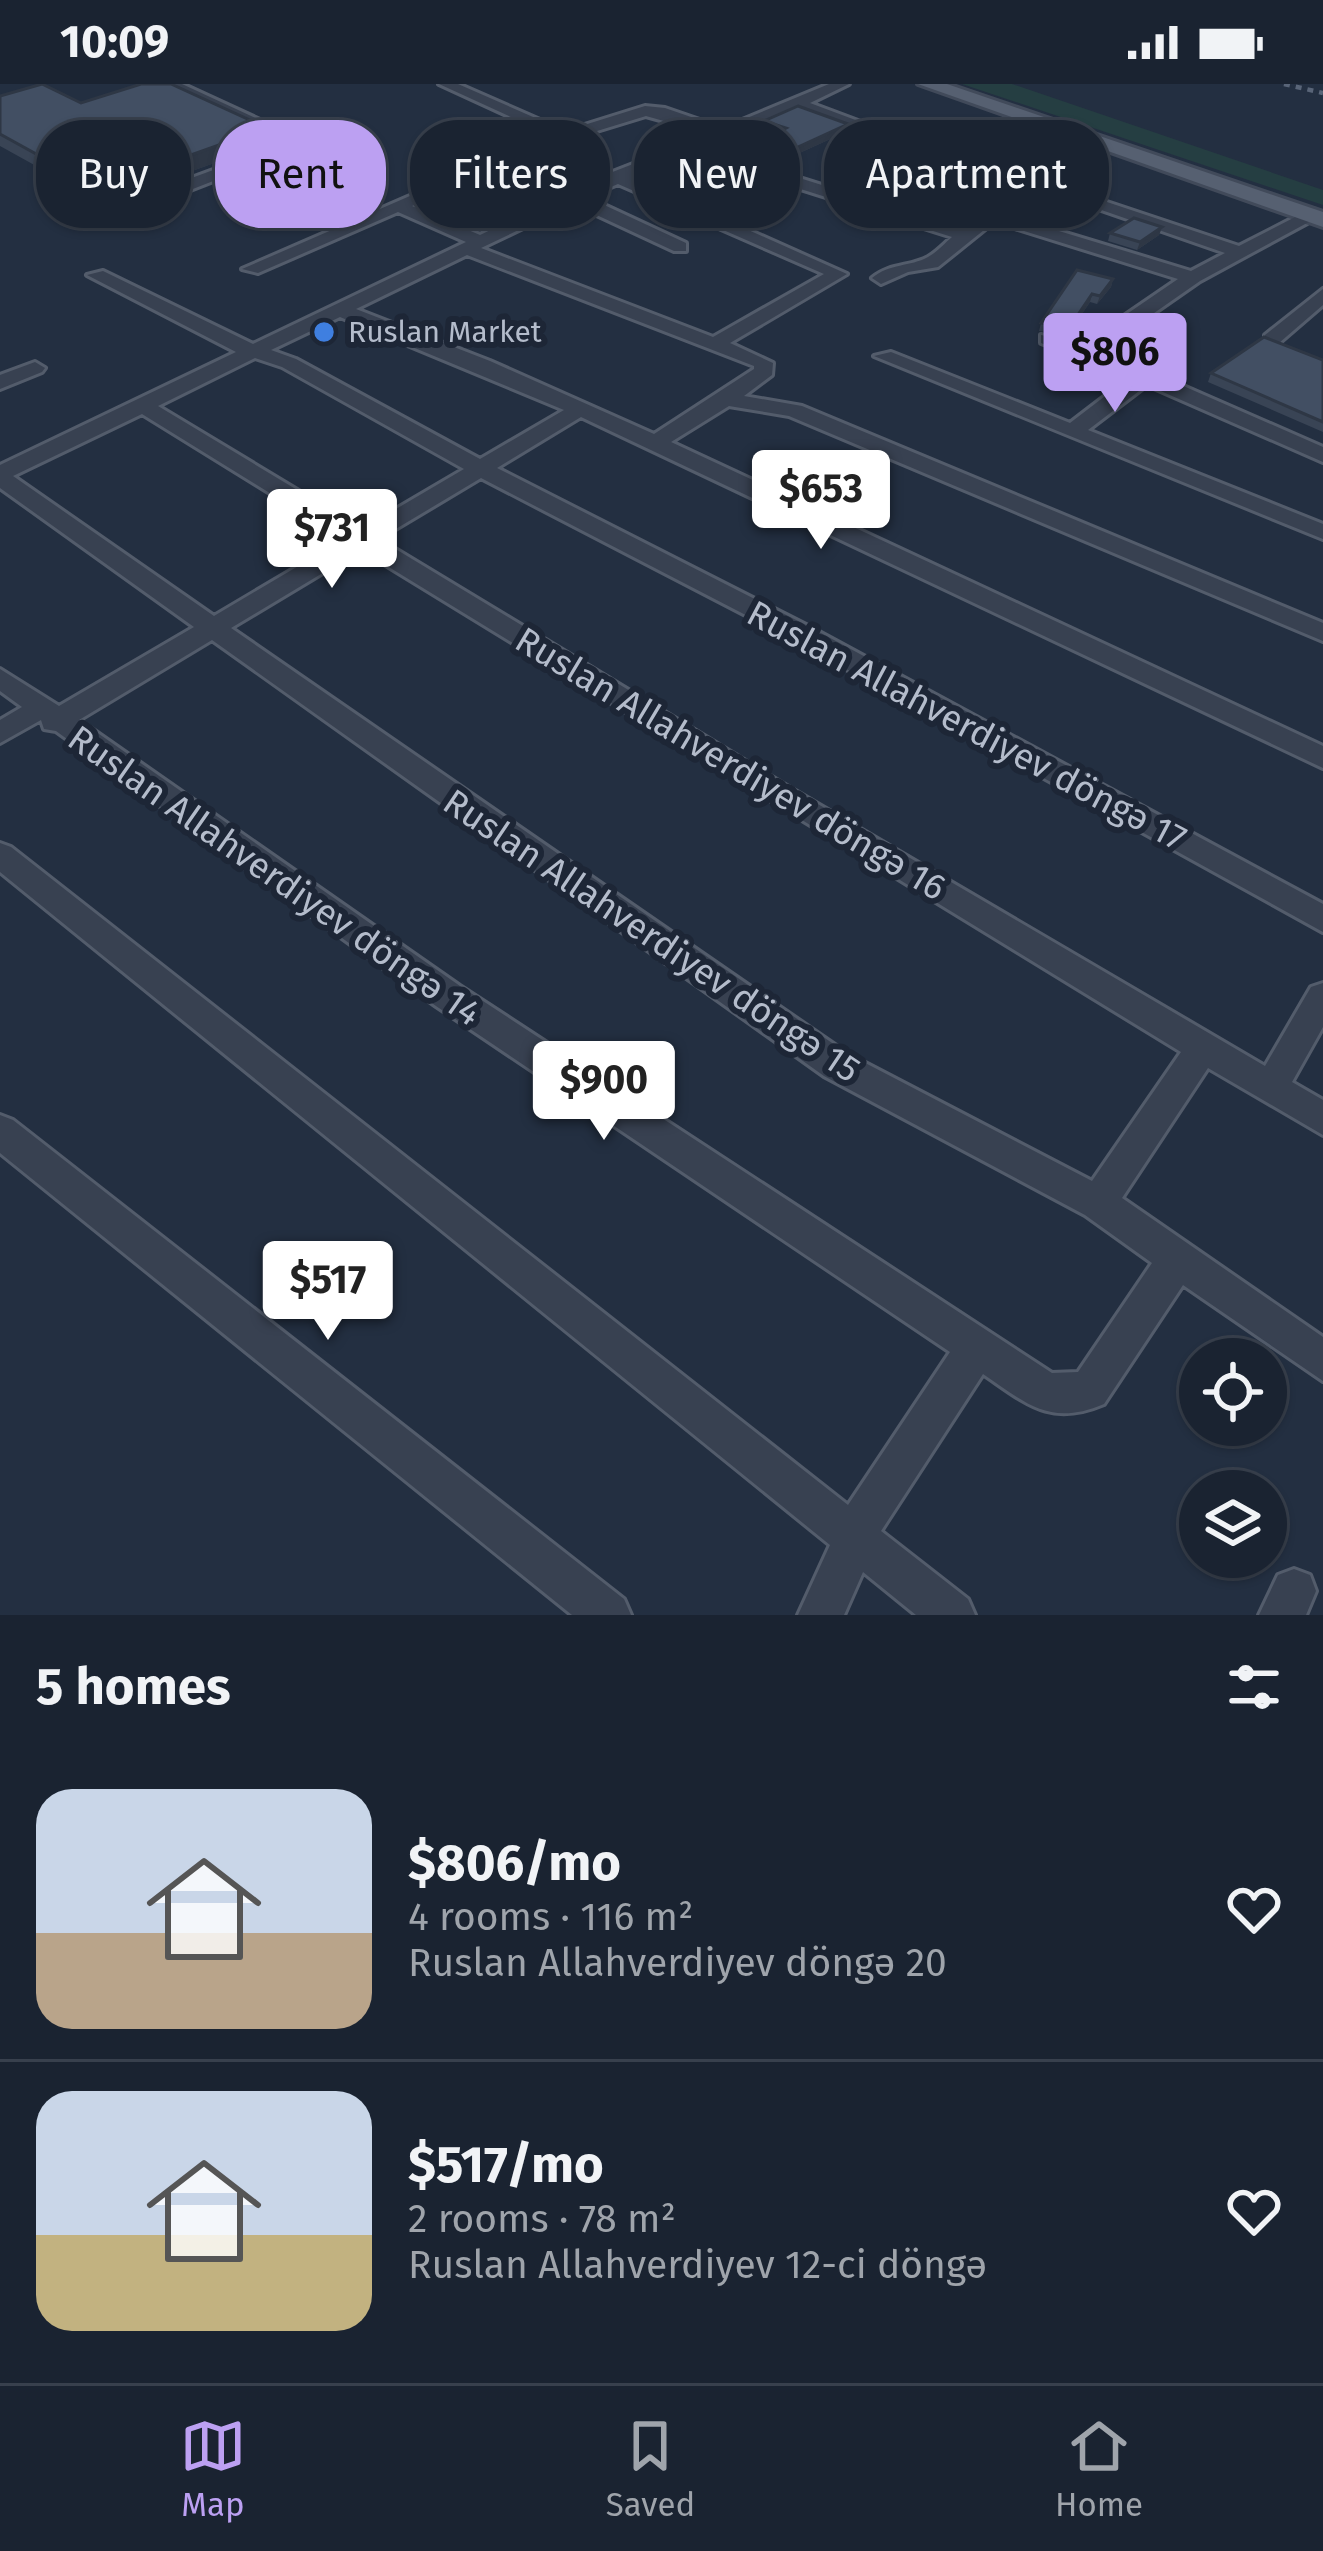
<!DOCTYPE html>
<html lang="en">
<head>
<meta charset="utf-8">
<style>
  body { margin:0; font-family:"Fira Sans",sans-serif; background:#272f3d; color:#f1f3f6; height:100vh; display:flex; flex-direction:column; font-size:45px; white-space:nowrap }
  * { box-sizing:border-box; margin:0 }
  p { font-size:39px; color:#9fa4ab }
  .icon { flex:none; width:66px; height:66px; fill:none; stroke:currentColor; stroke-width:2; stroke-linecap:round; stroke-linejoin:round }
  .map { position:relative; height:1531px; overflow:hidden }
  .side { display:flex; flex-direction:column; background:#1a2331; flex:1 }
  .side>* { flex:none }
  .banner { position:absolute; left:36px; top:36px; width:1251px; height:108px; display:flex; gap:24px }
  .tools { position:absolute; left:1179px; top:1254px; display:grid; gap:24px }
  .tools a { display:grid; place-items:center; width:108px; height:108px; border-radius:50%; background:#1a2331; box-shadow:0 3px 9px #0004,0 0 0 3px #38404d; font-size:60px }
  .price { position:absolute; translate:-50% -102px; padding:0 27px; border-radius:12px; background:#fff; color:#222; font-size:39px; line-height:78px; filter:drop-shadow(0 3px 6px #0008) }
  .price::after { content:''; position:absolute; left:50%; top:72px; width:36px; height:27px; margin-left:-18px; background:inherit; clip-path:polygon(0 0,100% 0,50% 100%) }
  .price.active { background:#bca0f2; color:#111 }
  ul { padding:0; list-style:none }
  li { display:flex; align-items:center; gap:36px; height:300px; padding:0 36px }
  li+li { border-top:3px solid #38404d }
  li span { display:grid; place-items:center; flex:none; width:336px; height:240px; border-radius:36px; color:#555 }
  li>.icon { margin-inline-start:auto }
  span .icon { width:144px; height:144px; fill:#fffc; stroke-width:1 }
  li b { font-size:51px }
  h2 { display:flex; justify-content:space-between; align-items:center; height:144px; padding:0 36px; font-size:51px }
  .chip { padding:0 42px; border-radius:48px; background:#1a2331; box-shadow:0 3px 9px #0004,0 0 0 3px #38404d; font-size:42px; line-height:108px }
  .chip.active { background:#bca0f2; color:#111 }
  .status { display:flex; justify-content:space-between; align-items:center; height:84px; padding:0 60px; background:#1a2331; direction:ltr }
  .status svg { height:33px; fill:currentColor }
  .menu { display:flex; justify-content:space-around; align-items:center; height:168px; border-top:3px solid #38404d; background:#1a2331; font-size:33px; color:#9fa4ab }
  .menu a { display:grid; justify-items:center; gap:6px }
  .menu .active { color:#bca0f2 }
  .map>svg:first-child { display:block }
  .green { fill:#253e42 }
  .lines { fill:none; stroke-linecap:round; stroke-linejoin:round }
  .minor-casing { stroke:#535c6b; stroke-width:6 }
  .major-casing { stroke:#414a5a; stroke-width:6 }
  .minor { fill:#384151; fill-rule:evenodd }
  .major { fill:#566071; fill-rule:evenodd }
  .rail { stroke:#596578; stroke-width:4.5; stroke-dasharray:6 6; stroke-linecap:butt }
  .wall { fill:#394455 }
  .shaded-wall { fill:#2e3745 }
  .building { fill:#424f63; stroke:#2e3745; stroke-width:3 }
  .shop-dot { fill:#3f7fe0; stroke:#1d2636; stroke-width:4.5 }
  .labels { text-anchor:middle; stroke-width:12; stroke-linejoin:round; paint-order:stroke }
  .far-poi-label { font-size:30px; fill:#b4bccb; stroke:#1d2636; text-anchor:start }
  .street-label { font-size:36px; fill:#b4bccb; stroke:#1d2636 }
</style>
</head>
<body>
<div class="status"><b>10:09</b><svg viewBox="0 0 49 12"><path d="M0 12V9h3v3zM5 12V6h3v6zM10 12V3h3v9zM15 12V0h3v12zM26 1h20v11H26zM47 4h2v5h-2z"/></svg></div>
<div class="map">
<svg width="1323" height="1531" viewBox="0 0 1323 1531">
  <rect width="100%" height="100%" fill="#232f41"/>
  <path class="green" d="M962 0H1012L1323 106V121Z"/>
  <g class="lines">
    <defs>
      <g id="minor">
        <path d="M163 0H182L299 54 300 63 152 121H140V113L284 60Z"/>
        <path d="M439 0H458L565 47 645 22 665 24 723 44 829 0H849L810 19 965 77 951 80 797 24 704 64 962 145 978 133 1003 130 1191 187 1225 169 1015 96 1029 92 1239 162 1305 128 1320 132 1200 197 1101 266 1323 363V378L1147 301 1088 346 1323 440V455L874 272 891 268 1070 339 1130 293 1041 259V251L1083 260 1178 195 1002 140 989 142 938 183 908 188 881 200 872 194C890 179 910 183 928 173 937 168 945 159 952 153L690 70 632 94 847 190 730 259 773 279 772 291 744 312 802 322 1323 539V557L789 332 729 322 671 358 1323 662V684L581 333 497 384 808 542 1323 820V848L790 554 481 394 379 455 782 699 1265 982 1311 903 1323 899V943L1292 998 1323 1016V1051L1208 984 1122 1114 1323 1253V1297L1183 1201 1104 1320C1050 1343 1027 1320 983 1290L881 1447 968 1515 975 1531H916L863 1488 844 1531H798L830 1461 0 788V759L11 763 848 1421 950 1268 436 922 56 647 44 645 41 636 0 659V636L22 623 0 607V585L59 622 194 543 0 404V381L236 268 87 191 103 187 253 260 466 158 398 128 258 189 242 185 550 51ZM646 32 710 50 610 89 480 151 412 122 548 62ZM618 100 824 190 713 253 481 164 573 120 674 167H686V159L587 113ZM467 171 754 282V285L654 350 490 277 356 225ZM340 233 564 326 480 375 296 275 271 266ZM255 274 282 283 464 385 362 445 158 322ZM142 330 344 455 214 532 13 392ZM361 466 1181 968 1092 1097 848 970 231 544ZM212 556 824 992 1085 1131 1152 1179 1078 1288 1052 1289 460 902 79 636Z"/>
        <path d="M1323 205V221L1279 259H1265V251Z"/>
        <path d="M35 278 45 284 42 288 0 305V291Z"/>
        <path d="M0 1031 13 1036 624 1515 631 1531H572L0 1069Z"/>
        <path d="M1294 1485 1310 1491 1316 1507 1306 1531H1259L1278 1491Z"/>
      </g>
      <path id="major" d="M918 0H947L1323 128V143Z"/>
    </defs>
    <use href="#minor" class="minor-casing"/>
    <use href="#major" class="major-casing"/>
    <use href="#minor" class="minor"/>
    <use href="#major" class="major"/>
    <path class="rail" d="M1284 0 1323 9"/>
  </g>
  <g class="wall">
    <path d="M0 12 270 59 103 119 0 62Z"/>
    <path d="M764 37 848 40V47L773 81 746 72V65L777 48 764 44Z"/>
    <path d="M904 84 903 91 874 108 851 101 852 94Z"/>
    <path d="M1162 143 1159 151 1137 166 1108 157 1110 149Z"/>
    <path d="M1113 195 1111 203 1097 220 1090 218 1067 252 1039 247 1041 239Z"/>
    <path d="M1323 276V348L1208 298 1211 289Z"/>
  </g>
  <g class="shaded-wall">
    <path d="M848 40V47L773 81 774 74Z"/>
    <path d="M267 44 270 59 103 119 98 104Z"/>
    <path d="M904 84 903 91 874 108 875 101Z"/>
    <path d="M1162 143 1159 151 1137 166 1140 158Z"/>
    <path d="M1113 195 1111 203 1097 220 1100 212Z"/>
    <path d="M1092 210 1090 218 1067 252 1069 244Z"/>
  </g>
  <g class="building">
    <path d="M42 0 81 19 141 0H171L267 44 98 104 0 50V12Z"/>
    <path d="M798 22 848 40 774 74 746 65 786 44 764 37Z"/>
    <path d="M880 76 904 84 875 101 852 94Z"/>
    <path d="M1134 134 1162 143 1140 158 1110 149Z"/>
    <path d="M1077 186 1113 195 1100 212 1092 210 1069 244 1041 239Z"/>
    <path d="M1264 253 1323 276V338L1211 289Z"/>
  </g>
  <circle class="shop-dot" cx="324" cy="248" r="12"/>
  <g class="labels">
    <g class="far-poi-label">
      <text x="348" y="258">Ruslan Market</text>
    </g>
    <g class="street-label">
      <text transform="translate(967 641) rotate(28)" y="13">Ruslan Allahverdiyev döngə 17</text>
      <text transform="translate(731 679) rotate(31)" y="13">Ruslan Allahverdiyev döngə 16</text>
      <text transform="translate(275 791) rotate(35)" y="13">Ruslan Allahverdiyev döngə 14</text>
      <text transform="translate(652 851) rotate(34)" y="13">Ruslan Allahverdiyev döngə 15</text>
    </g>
  </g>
</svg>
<div class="tools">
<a><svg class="icon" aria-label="locate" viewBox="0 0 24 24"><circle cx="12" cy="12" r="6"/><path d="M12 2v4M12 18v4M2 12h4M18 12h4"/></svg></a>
<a><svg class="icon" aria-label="layers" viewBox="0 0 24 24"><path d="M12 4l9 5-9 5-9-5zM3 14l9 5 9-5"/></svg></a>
</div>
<b class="price active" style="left:1115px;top:331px">$806</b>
<b class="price" style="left:821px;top:468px">$653</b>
<b class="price" style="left:332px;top:507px">$731</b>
<b class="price" style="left:604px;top:1059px">$900</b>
<b class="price" style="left:328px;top:1259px">$517</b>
<div class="banner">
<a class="chip">Buy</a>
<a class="chip active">Rent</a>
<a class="chip">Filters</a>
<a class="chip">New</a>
<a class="chip">Apartment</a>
</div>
</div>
<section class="side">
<h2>5 homes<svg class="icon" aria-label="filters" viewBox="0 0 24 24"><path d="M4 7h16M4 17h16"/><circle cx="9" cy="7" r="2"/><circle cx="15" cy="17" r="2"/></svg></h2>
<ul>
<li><span style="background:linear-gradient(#c9d6e8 60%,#b9a48a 0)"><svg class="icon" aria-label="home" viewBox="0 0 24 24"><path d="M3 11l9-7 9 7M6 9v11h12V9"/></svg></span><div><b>$806/mo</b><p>4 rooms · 116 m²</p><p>Ruslan Allahverdiyev döngə 20</p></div><svg class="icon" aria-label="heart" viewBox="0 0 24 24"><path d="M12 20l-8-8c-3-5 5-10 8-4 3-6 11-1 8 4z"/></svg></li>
<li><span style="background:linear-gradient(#c9d6e8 60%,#c2b280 0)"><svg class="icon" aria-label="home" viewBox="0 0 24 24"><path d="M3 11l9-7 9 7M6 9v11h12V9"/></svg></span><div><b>$517/mo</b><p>2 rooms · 78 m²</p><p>Ruslan Allahverdiyev 12-ci döngə</p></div><svg class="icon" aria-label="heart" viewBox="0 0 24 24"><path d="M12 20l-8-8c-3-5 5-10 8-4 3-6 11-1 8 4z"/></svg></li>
</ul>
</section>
<nav class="menu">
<a class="active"><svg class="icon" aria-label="map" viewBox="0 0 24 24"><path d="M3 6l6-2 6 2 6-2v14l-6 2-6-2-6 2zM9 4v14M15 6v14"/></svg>Map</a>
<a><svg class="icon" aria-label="saved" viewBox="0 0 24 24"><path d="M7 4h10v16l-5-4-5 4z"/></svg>Saved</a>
<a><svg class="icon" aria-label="home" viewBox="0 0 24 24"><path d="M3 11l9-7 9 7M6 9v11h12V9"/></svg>Home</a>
</nav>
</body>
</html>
